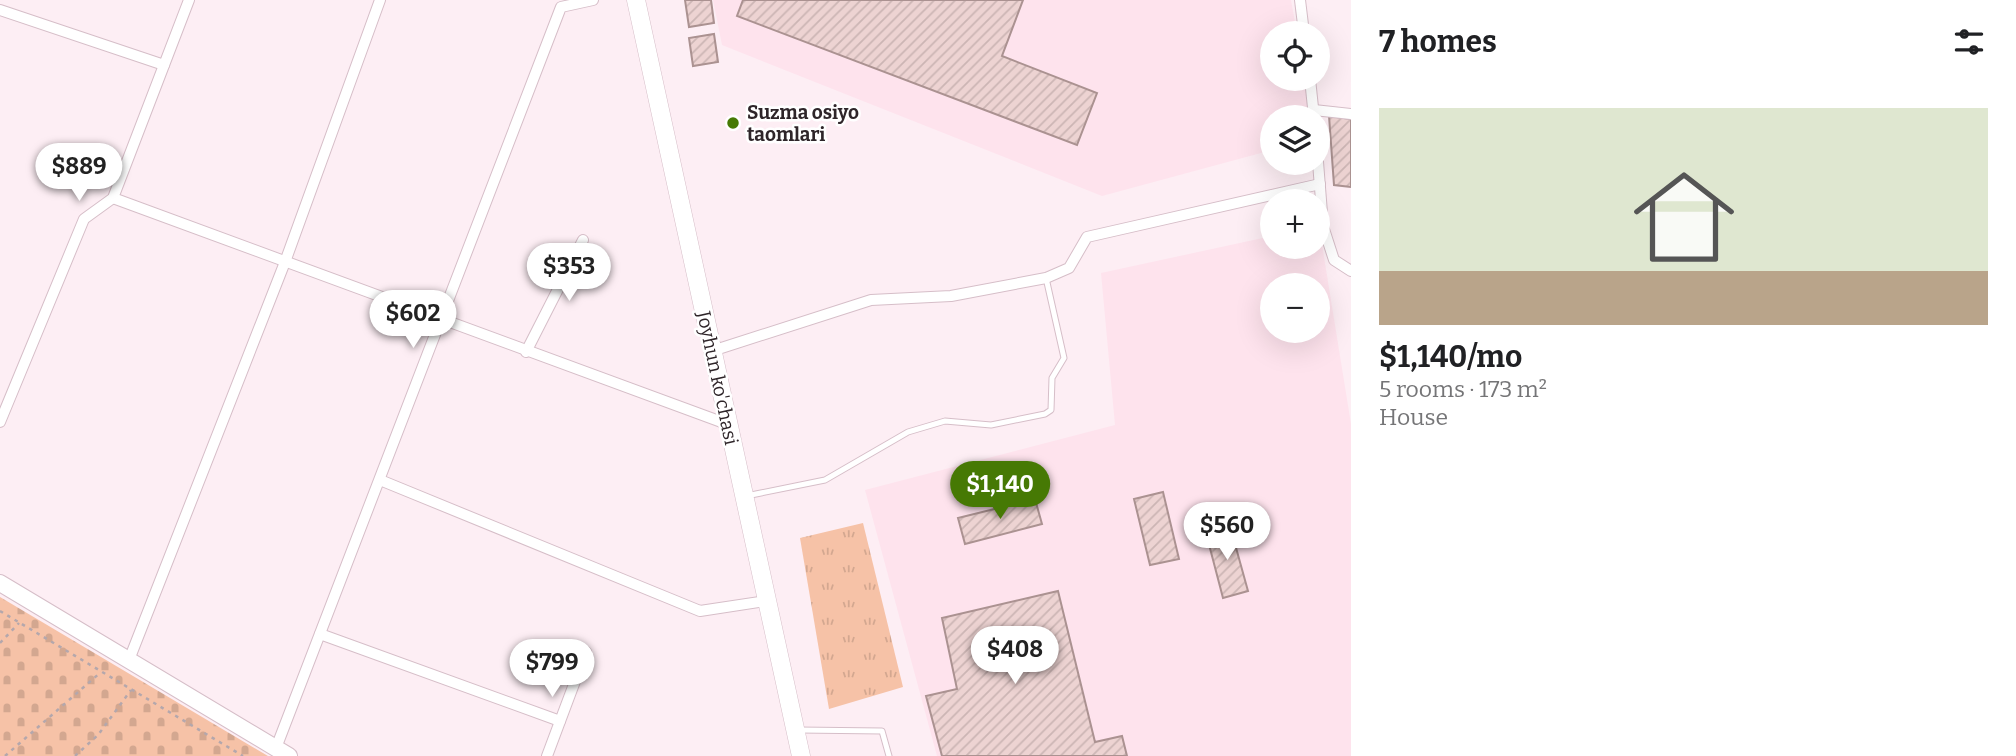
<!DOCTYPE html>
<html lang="en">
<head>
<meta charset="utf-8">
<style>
  body { margin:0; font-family:Bitter,serif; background:#f6f6f6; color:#202124; height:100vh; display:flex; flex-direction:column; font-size:26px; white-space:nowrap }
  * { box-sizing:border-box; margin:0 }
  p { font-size:23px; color:#757577 }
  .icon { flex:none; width:38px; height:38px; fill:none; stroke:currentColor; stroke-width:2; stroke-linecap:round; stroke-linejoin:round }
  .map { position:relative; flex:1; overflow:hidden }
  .details { display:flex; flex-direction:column; background:#fff; width:665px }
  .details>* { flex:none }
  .tools { position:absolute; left:1260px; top:21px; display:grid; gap:14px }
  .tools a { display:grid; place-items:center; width:70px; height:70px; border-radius:50%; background:#fff; box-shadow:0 7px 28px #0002; font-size:35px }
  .price { position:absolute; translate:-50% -60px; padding:0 16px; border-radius:24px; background:#fff; color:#222; font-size:23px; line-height:46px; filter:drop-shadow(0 2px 4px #0008) }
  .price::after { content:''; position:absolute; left:50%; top:42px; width:21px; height:16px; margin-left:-10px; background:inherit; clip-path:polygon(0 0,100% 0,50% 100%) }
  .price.selected { background:#467904; color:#fff }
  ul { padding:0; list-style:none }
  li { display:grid; align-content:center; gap:14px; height:371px; padding:0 28px }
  li span { display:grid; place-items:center; height:217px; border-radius:0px; color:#555 }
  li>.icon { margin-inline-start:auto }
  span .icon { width:126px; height:126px; fill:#fffc; stroke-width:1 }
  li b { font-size:30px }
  h2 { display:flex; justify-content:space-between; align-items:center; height:84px; padding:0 28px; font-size:30px }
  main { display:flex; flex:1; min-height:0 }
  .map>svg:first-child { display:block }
  .built { fill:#fee3ed; fill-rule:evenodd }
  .grass { fill:url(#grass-tufts) }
  .cemetery { fill:url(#cemetery-stones) }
  .building { fill:url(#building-hatch); stroke:#ab9291; stroke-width:2 }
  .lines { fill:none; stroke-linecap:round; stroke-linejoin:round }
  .lane-casing { stroke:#d6bec8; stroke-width:7 }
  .street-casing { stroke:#d6bec8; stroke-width:12 }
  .secondary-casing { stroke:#d6bec8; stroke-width:18 }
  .primary-casing { stroke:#d6bec8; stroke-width:19 }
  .path { stroke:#b4a7ac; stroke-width:2.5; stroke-dasharray:3.5 5; stroke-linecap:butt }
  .lane { stroke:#fff; stroke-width:5 }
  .street { stroke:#fff; stroke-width:10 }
  .secondary { stroke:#fff; stroke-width:16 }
  .primary { stroke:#fff; stroke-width:18 }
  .poi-dot { fill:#467904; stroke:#fff; stroke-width:2.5 }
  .labels { text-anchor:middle; stroke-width:5; stroke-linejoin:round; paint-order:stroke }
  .poi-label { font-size:19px; font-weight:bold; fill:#2e2529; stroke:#fff; text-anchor:start }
  .street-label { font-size:19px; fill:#2e2529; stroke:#fff }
</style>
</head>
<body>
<main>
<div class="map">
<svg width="1351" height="756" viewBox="0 0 1351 756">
  <defs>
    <pattern id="grass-tufts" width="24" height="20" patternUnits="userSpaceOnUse" patternTransform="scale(1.75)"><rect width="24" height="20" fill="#f6c2a7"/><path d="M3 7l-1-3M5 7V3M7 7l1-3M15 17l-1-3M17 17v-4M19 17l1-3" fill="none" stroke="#d3a790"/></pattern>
    <pattern id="cemetery-stones" width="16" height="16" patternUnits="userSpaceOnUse" patternTransform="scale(1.75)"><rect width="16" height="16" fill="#f6c2a7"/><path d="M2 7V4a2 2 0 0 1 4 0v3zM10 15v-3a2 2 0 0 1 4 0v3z" fill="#d3a790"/></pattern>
    <pattern id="building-hatch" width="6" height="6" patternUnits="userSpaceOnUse" patternTransform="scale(1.75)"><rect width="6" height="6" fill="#edd3d2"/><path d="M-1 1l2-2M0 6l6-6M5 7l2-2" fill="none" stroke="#ccb5b4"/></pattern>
  </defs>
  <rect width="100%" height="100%" fill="#fdeef4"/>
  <g class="built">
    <path d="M713 0H1291L1297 33H1272V79H1305L1312 117H1272V150L1102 196 722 45Z"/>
    <path d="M1319 226 1351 424V756H937L865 490 1115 425 1101 273 1272 236V247H1318ZM1272 285H1318V331H1272Z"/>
  </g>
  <path class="grass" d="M863 523 903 687 829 709 800 538Z"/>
  <path class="cemetery" d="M0 597 268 756H0Z"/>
  <g class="building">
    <path d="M685 0H711L714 23 689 27Z"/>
    <path d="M743 0H1023L1002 56 1097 93 1077 145 737 16Z"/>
    <path d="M714 34 718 62 693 66 689 38Z"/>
    <path d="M1329 116 1351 119V187L1334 185Z"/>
    <path d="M1163 492 1179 559 1150 565 1134 499Z"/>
    <path d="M1035 499 1042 524 965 544 958 518Z"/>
    <path d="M1230 526 1248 591 1223 598 1206 533Z"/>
    <path d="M1058 591 1095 742 1122 736 1127 756H942L926 696 957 689 942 618Z"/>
  </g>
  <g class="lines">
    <defs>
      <g id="lane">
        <path d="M746 496 825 480 908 432 945 421 991 425 1045 414 1051 410 1052 378 1064 358 1046 278"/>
        <path d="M799 730 882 731 889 756"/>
      </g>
      <g id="street">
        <path d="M1300 0 1304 33"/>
        <path d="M0 10 164 65"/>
        <path d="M1310 79 1314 117"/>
        <path d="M1314 110 1351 114"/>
        <path d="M1318 162 1323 226 1334 260 1351 271"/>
        <path d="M113 198 727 424"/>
        <path d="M712 351 871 300 951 296 1046 278 1069 268 1087 237 1320 184"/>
        <path d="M526 352 583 240"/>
        <path d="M0 422 84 219 113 198 189 0"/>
        <path d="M380 480 700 611 766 601"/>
        <path d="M320 634 560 721"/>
        <path d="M129 660 285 262 380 0"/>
        <path d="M276 748 561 7 593 0"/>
        <path d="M547 756 586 652"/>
      </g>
      <path id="secondary" d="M0 583 289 756"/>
      <path id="primary" d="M636 0 801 756"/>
    </defs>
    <use href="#lane" class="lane-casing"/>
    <use href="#street" class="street-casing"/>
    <use href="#secondary" class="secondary-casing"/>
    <use href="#primary" class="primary-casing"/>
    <g class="path">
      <path d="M0 611 243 756"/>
      <path d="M0 643 19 623"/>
      <path d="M5 756 101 672"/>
      <path d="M75 756 98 735 131 690"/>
    </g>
    <use href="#lane" class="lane"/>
    <use href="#street" class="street"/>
    <use href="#secondary" class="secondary"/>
    <use href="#primary" class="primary"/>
  </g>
  <circle class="poi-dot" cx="733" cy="123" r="7"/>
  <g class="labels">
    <g class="poi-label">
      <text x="747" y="119">Suzma osiyo<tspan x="747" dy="22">taomlari</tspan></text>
    </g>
    <g class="street-label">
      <text transform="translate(718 378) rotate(78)" y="7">Joyhun ko'chasi</text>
    </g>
  </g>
</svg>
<div class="tools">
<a><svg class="icon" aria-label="locate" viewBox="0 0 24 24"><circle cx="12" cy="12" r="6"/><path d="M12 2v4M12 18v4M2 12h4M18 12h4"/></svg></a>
<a><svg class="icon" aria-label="layers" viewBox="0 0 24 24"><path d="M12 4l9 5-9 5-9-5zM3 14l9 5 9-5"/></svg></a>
<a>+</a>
<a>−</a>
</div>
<b class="price" style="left:79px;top:203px">$889</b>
<b class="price" style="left:569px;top:303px">$353</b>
<b class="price" style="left:413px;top:350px">$602</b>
<b class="price selected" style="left:1000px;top:521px">$1,140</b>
<b class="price" style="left:1227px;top:562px">$560</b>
<b class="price" style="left:1015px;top:686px">$408</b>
<b class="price" style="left:552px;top:699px">$799</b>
</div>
<section class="details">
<h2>7 homes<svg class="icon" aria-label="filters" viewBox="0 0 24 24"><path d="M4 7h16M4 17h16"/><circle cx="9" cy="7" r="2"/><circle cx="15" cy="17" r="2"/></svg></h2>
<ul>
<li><span style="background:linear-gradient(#dfe7d0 75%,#b9a48a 0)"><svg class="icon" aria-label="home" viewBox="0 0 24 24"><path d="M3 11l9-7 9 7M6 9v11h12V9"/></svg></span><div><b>$1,140/mo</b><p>5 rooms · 173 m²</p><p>House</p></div></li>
</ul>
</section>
</main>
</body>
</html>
